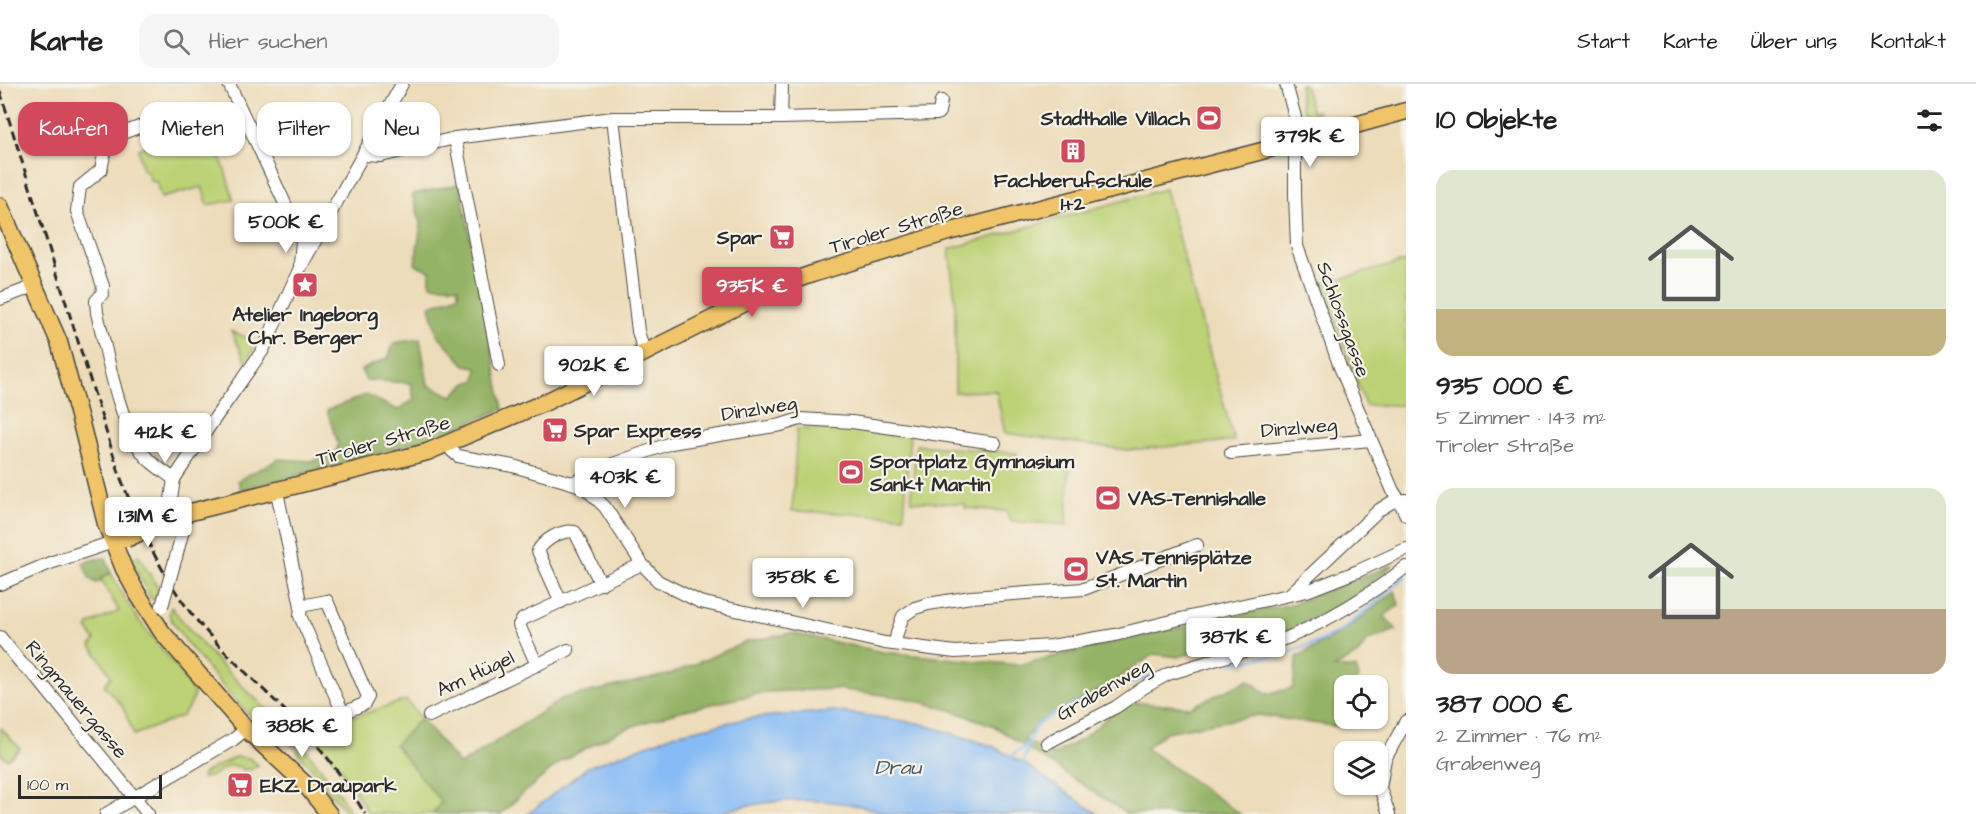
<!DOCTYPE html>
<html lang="de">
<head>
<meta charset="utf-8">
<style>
  body { margin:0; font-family:"Architects Daughter",sans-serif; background:#f6f6f6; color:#222; height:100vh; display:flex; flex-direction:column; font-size:22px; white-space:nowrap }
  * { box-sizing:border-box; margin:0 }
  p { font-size:20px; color:#767676 }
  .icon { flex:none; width:33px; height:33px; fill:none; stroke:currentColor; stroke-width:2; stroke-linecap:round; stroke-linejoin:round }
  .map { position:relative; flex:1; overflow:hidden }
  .sheet { display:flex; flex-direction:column; background:#fff; width:570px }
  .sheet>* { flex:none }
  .banner { position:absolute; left:18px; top:18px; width:570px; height:54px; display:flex; gap:12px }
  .tools { position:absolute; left:1334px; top:591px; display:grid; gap:12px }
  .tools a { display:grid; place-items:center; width:54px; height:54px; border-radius:12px; background:#fff; box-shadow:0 2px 4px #0004; font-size:30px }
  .scale { position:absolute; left:18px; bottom:15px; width:144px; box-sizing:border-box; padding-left:6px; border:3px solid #2b2b2b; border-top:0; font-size:16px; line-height:21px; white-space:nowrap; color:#2b2b2b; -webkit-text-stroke:4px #f7f3e8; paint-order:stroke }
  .price { position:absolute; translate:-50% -51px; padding:0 14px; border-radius:6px; background:#fff; color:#222; font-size:20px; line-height:39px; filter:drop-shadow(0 2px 3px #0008) }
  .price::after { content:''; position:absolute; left:50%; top:36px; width:18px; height:14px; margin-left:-9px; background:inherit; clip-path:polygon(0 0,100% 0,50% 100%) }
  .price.selected { background:#d1495b; color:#fff }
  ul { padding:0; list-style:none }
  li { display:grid; align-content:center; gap:12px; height:318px; padding:0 30px }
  li span { display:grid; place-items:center; height:186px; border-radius:18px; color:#555 }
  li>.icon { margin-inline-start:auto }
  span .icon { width:108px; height:108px; fill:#fffc; stroke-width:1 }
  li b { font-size:26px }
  h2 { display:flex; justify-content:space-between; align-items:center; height:72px; padding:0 30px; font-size:26px }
  .pill { padding:0 21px; border-radius:18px; background:#fff; box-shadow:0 2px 4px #0004; font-size:21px; line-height:54px }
  .pill.selected { background:#d1495b; color:#fff }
  header { display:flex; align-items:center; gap:36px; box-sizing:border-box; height:84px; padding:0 30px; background:#fff; border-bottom:2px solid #e0e0e0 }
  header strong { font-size:28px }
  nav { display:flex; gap:33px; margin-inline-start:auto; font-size:21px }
  .search { width:420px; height:54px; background:#f6f6f6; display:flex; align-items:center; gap:15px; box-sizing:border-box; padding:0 21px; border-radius:18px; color:#767676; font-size:22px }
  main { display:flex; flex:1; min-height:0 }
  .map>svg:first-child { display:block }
  .green { fill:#bcd174; stroke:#747e50; stroke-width:1.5 }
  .forest { fill:#95b366; stroke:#606f48; stroke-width:1.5 }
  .water { fill:#87bbf5; stroke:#597390; stroke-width:1.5 }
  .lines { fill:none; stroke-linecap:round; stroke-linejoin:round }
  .stream { stroke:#87bbf5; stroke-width:3 }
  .minor-casing { stroke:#484640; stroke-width:14 }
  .major-casing { stroke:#484640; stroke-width:19 }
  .minor { stroke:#fff; stroke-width:12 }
  .major { stroke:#f0c469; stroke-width:16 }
  .rail { stroke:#2b2b2b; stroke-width:3; stroke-dasharray:9 4.5; stroke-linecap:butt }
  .minor-bridge-casing { stroke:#484640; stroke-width:14; stroke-linecap:butt }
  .major-bridge-casing { stroke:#484640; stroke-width:19; stroke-linecap:butt }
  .minor-bridge { stroke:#fff; stroke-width:12 }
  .major-bridge { stroke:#f0c469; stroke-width:16 }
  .labels { text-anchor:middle; stroke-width:4.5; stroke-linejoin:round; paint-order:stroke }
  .poi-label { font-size:20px; font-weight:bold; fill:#2b2b2b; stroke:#f7f3e8; text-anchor:start }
  .street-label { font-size:20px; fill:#2b2b2b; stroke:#f7f3e8 }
  .water-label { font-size:21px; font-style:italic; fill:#475668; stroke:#f7f3e8 }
</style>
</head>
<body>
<header>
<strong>Karte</strong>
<div class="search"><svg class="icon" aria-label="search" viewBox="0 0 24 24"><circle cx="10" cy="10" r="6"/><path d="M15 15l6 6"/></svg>Hier suchen</div>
<nav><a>Start</a><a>Karte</a><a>Über uns</a><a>Kontakt</a></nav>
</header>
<main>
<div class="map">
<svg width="1406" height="730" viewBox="0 0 1406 730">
  <rect width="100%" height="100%" fill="#f7f3e8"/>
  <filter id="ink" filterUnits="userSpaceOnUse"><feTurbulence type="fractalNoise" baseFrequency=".0167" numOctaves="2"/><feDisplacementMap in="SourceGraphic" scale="12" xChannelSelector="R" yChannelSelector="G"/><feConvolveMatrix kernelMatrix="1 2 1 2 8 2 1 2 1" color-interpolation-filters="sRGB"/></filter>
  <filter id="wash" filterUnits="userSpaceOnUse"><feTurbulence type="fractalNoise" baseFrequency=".008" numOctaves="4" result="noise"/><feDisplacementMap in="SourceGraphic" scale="24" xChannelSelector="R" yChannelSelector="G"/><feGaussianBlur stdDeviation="1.35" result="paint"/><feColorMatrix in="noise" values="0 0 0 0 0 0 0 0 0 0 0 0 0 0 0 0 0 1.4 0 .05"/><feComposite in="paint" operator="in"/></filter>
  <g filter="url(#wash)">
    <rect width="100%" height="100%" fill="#eddcba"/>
    <g class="green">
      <path d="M1300 0H1304L1312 28 1318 27 1313 33C1298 28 1300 14 1300 0Z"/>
      <path d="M210 38 234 116 208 121 202 103 161 114 156 97 151 98 147 87H143L138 65Z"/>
      <path d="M1165 105 1234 357 1127 366 1005 349 996 307 955 308V216L949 165Z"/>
      <path d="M1406 177V321H1365L1323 200Z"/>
      <path d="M231 247 247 254 254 265 246 278Z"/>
      <path d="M797 345H855L910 349 904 432 792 427Z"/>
      <path d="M916 361 1017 369V380L1069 384 1067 441 1011 437 1005 427 965 424V420L911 417Z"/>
      <path d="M138 471 158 504 156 515 153 516 151 515 131 476Z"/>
      <path d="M111 489C120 506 129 523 140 538 159 563 180 583 194 610L191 620 182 632 134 651 123 623 104 601 111 593 106 584 91 562 95 556 87 544 90 540 119 527 100 494Z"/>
      <path d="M171 523C187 543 204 564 222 582 271 631 317 668 351 730H347L313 685 297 668 298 666 285 655 283 657C277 653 269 649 264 645 245 629 175 550 169 530Z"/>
      <path d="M406 616 421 634 396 661 442 718 433 730H369L341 685 310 647Z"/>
      <path d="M1 644 20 665 8 675 0 670Z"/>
      <path d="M235 673 249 674 258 681 250 686 248 684 244 686C225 672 219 695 202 694L204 689Z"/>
    </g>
    <g class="forest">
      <path d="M460 100 503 325 436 352 341 380 241 405 238 396 279 375 313 377 336 369 338 360 327 326 366 311 398 326 414 315 411 299 366 296 361 286 388 274 394 259 420 255 428 301 452 312 465 300 476 296 477 283 465 281 437 250 430 222 458 211V203L430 201V187L415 180 421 140 412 110Z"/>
      <path d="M106 474 111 489 101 494 102 497 96 499 90 495 83 479 95 475Z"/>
      <path d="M1393 481 1358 510 1291 549 1213 573 1209 564 1178 573 1154 570 1103 605 1040 637 1024 656 1053 671 1082 655 1126 618 1191 623 1249 596 1266 610 1293 604 1297 573 1345 546 1395 507 1399 521 1384 532 1397 546 1368 556 1358 570 1334 584H1356L1359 594 1352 601 1344 602V611L1340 616 1344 618V634L1363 635 1361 640 1339 643 1258 631 1166 648 1146 664 1240 730H1127L994 642 951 626 906 614 837 605 766 608 676 628 619 647 562 677 521 711 501 730H433L441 718 395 661 421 634 460 681 563 614 671 590 746 558 791 549 883 568 1018 581 1195 540 1292 520Z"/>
    </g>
    <path class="water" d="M834 627 918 639 992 662 1023 679 1098 730H887C839 712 766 712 717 730H528L588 683 679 649 751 634Z"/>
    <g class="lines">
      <g class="stream">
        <path d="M1231 579 1286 569 1318 558 1344 545 1406 492"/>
        <path d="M1010 673 1029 659"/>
        <path d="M1021 682 1023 679C1027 670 1030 651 1035 644 1046 627 1129 600 1150 592"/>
      </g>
    </g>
  </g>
  <g filter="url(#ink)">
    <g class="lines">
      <defs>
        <g id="minor">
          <path d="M229 0 302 156 300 180"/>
          <path d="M1286 0 1295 33V111L1297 162 1340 283 1393 407 1399 416 1406 431"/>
          <path d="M168 32 107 55 101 86 80 103 77 127 103 202 102 210 96 217 97 229C108 271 118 339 145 372 153 381 165 388 174 395"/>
          <path d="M613 34 638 247 644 268"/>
          <path d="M781 34 782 0"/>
          <path d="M455 54 499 281"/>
          <path d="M364 71 381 72 455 54 613 34H781L937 30 939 28 941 17"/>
          <path d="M0 215 35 202"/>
          <path d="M449 360 452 367 458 372 513 382 572 399 585 404 605 423 642 480 658 497 700 518 885 559 955 568 1051 562 1115 551 1176 536 1307 507 1358 487 1406 465"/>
          <path d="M1231 369 1371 356"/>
          <path d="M572 399 613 380 671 359 781 341 800 335 852 338 995 359"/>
          <path d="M277 408 301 522 300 532 343 629 364 620 368 613 327 517 301 522"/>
          <path d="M176 473 183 446 171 415 174 395 213 337 263 266 299 186 402 0"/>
          <path d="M0 500 50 479 113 458"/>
          <path d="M1290 510 1379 426 1392 418 1405 416"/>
          <path d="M561 518 538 467C544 456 562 445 575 448L601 500"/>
          <path d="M0 553 21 579 37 594 148 730"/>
          <path d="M895 560 897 549 903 532 915 524 928 520 971 513 1084 505 1197 461"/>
          <path d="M537 581 519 541 523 535 642 480"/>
          <path d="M429 632 568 566"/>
          <path d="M1047 659 1116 623 1143 604 1168 590 1287 554C1329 536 1370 511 1406 483"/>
          <path d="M106 730 234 655 246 645"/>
          <path d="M1389 730 1380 704 1385 675 1406 637"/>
        </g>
        <g id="major">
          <path d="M0 122 59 258 82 343 106 440 124 485 137 509 162 548 246 645 305 700 329 730"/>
          <path d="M157 441 179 431 427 368 546 318 778 202 812 190 948 148 1258 68 1406 27"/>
        </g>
      </defs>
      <use href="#minor" class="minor-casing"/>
      <use href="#major" class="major-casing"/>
      <use href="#minor" class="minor"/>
      <use href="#major" class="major"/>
      <path class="rail" d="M0 7 120 392C139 442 161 491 194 533 227 574 267 607 303 645 327 671 347 699 365 730"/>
      <defs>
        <path id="minor-bridge" d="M162 522 176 473"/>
        <path id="major-bridge" d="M126 455 157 441"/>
      </defs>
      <use href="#minor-bridge" class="minor-bridge-casing"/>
      <use href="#major-bridge" class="major-bridge-casing"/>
      <use href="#minor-bridge" class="minor-bridge"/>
      <use href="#major-bridge" class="major-bridge"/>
    </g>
  </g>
  <defs>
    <symbol id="stadium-square" viewBox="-11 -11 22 22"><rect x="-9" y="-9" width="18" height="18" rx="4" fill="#d1495b" stroke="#f7f3e8"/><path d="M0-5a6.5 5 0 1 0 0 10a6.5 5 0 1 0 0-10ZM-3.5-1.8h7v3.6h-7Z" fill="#fff"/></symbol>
    <symbol id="building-square" viewBox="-11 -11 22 22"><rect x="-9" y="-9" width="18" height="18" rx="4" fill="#d1495b" stroke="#f7f3e8"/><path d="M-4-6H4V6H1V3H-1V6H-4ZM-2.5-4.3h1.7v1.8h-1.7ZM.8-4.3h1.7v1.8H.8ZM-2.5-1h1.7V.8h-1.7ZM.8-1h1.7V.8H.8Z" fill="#fff"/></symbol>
    <symbol id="supermarket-square" viewBox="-11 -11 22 22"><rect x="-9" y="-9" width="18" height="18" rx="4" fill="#d1495b" stroke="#f7f3e8"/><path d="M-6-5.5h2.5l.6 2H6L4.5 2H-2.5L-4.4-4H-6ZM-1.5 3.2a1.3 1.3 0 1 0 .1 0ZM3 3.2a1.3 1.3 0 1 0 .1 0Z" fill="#fff"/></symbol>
    <symbol id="sight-square" viewBox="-11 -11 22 22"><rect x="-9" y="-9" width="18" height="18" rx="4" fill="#d1495b" stroke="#f7f3e8"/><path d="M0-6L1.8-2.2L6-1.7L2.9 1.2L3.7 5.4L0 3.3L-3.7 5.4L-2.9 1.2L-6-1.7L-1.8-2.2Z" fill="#fff"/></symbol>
  </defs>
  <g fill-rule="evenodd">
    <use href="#stadium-square" x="1194" y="19" width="30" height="30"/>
    <use href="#building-square" x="1058" y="52" width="30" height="30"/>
    <use href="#supermarket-square" x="767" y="138" width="30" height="30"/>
    <use href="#sight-square" x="290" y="186" width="30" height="30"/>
    <use href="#supermarket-square" x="540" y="331" width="30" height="30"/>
    <use href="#stadium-square" x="836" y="373" width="30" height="30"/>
    <use href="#stadium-square" x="1093" y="399" width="30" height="30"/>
    <use href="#stadium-square" x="1061" y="470" width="30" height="30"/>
    <use href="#supermarket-square" x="225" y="686" width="30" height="30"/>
  </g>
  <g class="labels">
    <g class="poi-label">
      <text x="1190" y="41" text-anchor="end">Stadthalle Villach</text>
      <text x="1073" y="103" text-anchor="middle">Fachberufschule<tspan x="1073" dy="23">1+2</tspan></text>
      <text x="762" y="160" text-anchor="end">Spar</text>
      <text x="305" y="237" text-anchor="middle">Atelier Ingeborg<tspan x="305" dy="23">Chr. Berger</tspan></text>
      <text x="574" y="353">Spar Express</text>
      <text x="870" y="384">Sportplatz Gymnasium<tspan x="870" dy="23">Sankt Martin</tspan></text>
      <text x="1128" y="421">VAS-Tennishalle</text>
      <text x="1096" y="480">VAS Tennisplätze<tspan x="1096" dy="23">St. Martin</tspan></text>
      <text x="260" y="708">EKZ Draupark</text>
    </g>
    <g class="street-label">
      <text transform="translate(896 143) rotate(-17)" y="7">Tiroler Straße</text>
      <text transform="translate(1344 235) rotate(70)" y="7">Schlossgasse</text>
      <text transform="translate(759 324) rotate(-9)" y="7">Dinzlweg</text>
      <text transform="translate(1299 343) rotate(-5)" y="7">Dinzlweg</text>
      <text transform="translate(383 356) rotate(-16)" y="7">Tiroler Straße</text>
      <text transform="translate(475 589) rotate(-25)" y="7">Am Hügel</text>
      <text transform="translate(1103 605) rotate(-30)" y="7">Grabenweg</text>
      <text transform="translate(77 615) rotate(50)" y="7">Ringmauergasse</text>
    </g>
    <g class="water-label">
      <text x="898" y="690">Drau</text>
    </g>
  </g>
</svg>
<div class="tools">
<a><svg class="icon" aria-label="locate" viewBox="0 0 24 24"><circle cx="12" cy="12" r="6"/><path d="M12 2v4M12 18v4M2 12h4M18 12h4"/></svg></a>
<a><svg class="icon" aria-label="layers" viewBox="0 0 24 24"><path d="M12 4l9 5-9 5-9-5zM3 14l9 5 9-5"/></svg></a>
</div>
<div class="scale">100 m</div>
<b class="price" style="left:1310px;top:84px">379K €</b>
<b class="price" style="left:286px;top:170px">500K €</b>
<b class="price selected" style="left:752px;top:234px">935K €</b>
<b class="price" style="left:594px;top:313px">902K €</b>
<b class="price" style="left:165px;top:380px">412K €</b>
<b class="price" style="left:625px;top:425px">403K €</b>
<b class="price" style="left:148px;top:464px">1.31M €</b>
<b class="price" style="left:803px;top:525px">358K €</b>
<b class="price" style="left:1236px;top:585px">387K €</b>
<b class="price" style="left:302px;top:674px">388K €</b>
<div class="banner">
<a class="pill selected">Kaufen</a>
<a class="pill">Mieten</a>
<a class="pill">Filter</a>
<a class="pill">Neu</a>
</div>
</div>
<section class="sheet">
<h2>10 Objekte<svg class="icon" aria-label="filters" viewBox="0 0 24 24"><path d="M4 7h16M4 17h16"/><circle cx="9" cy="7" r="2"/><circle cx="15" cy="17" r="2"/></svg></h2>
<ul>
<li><span style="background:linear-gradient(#dfe7d0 75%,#c2b280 0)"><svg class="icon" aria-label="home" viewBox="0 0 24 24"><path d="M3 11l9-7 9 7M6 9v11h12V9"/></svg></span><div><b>935 000 €</b><p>5 Zimmer · 143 m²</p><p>Tiroler Straße</p></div></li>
<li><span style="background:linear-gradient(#dfe7d0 65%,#b9a48a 0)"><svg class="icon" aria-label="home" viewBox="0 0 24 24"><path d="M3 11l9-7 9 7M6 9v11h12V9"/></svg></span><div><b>387 000 €</b><p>2 Zimmer · 76 m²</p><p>Grabenweg</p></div></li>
</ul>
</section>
</main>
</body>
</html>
